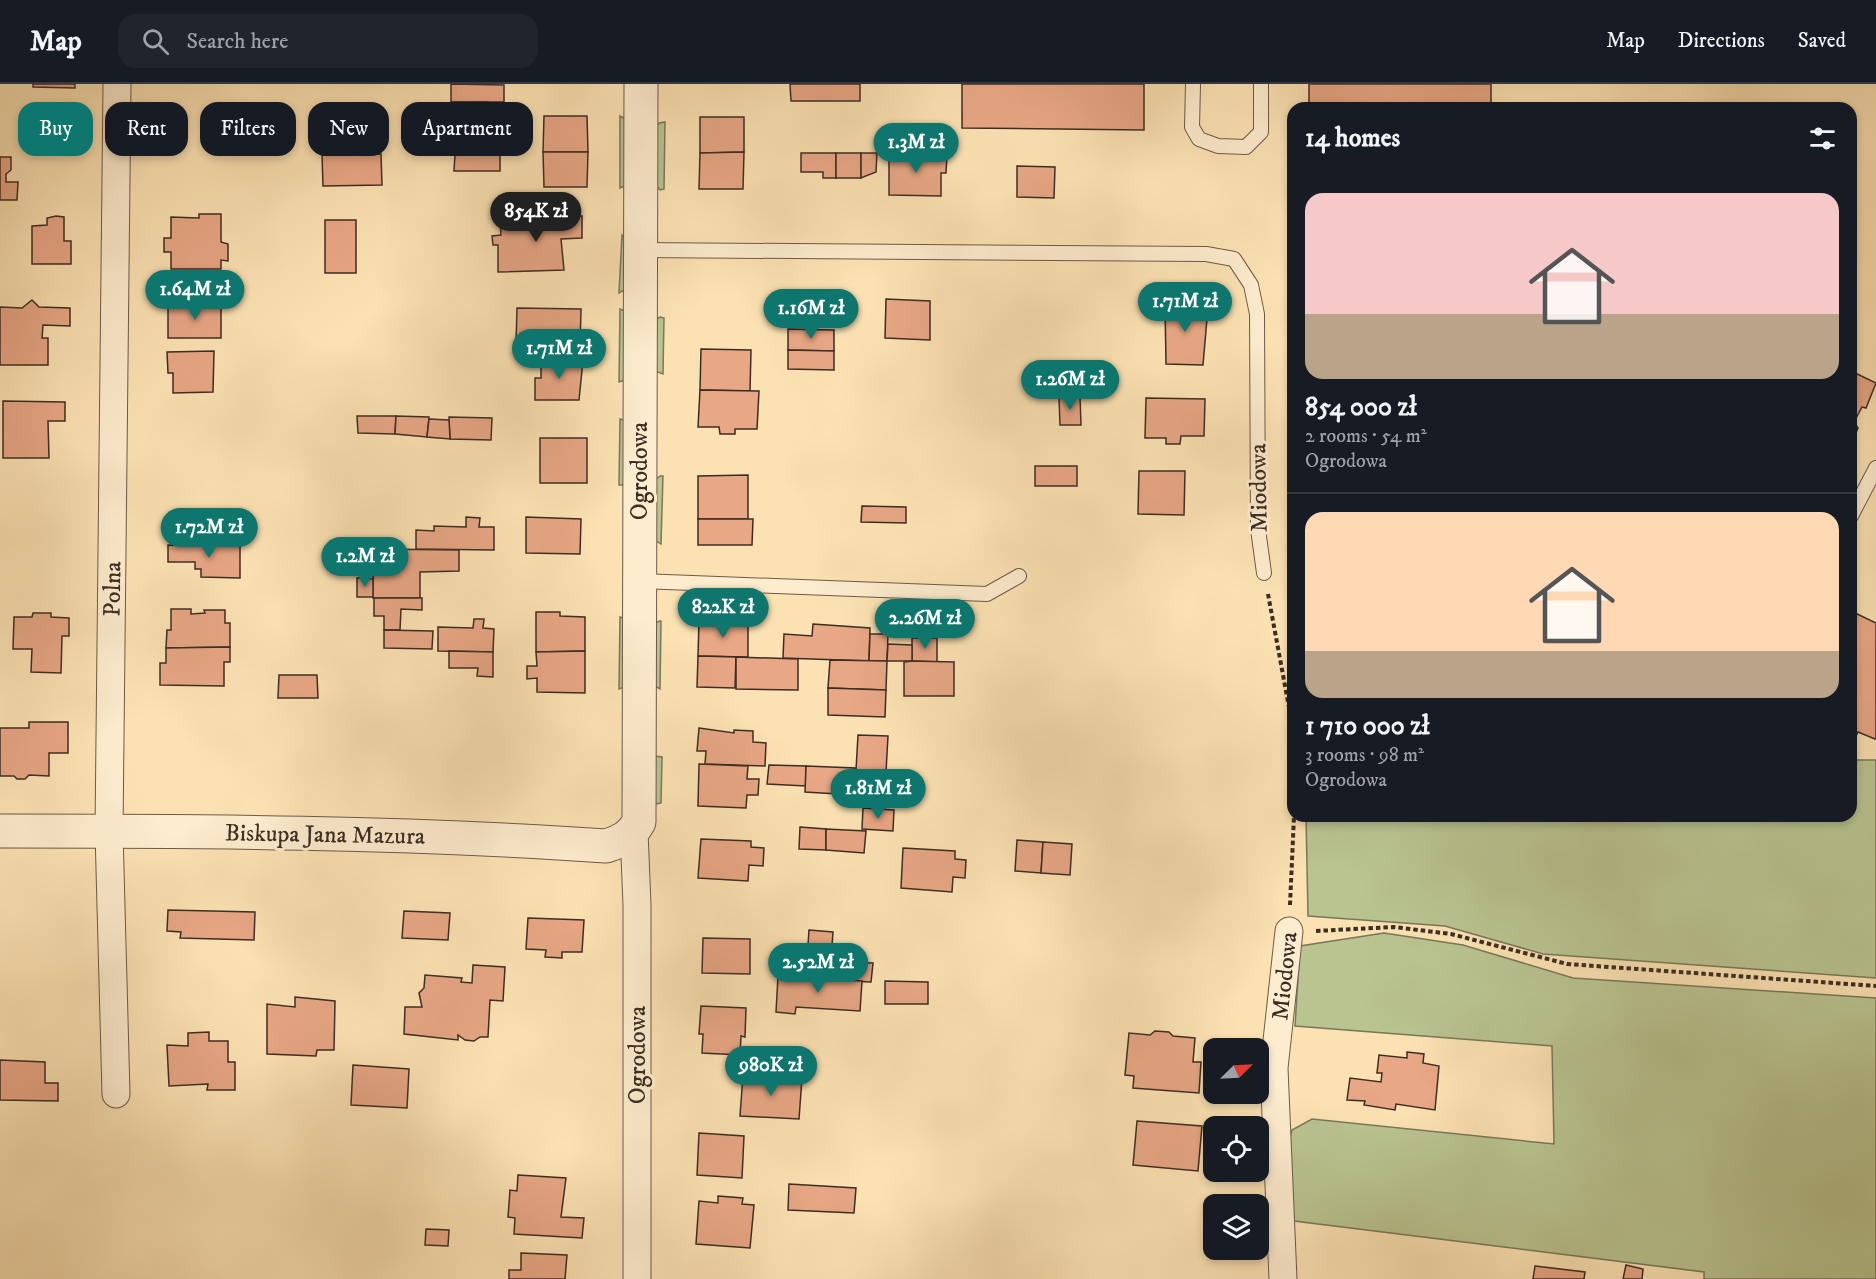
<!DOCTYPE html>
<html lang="en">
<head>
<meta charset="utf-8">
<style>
  body { margin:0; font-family:"IM FELL DW Pica",serif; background:#20242c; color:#f1f3f6; height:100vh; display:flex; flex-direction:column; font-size:22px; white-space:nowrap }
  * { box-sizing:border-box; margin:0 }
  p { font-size:20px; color:#9ea1a6 }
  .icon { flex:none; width:33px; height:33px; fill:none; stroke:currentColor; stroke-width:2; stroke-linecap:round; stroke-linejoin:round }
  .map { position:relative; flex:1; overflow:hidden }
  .panel { position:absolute; left:1287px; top:18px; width:570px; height:720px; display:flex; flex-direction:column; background:#171b24; border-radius:18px; box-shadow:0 3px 9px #0003 }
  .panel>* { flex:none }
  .hud { position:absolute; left:18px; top:18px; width:570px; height:54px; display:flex; gap:12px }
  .needle { width:39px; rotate:66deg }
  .tools { position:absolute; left:1203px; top:954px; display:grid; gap:12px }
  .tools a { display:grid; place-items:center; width:66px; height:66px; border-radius:12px; background:#171b24; box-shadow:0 3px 9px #0003; font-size:30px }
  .price { position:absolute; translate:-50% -51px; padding:0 14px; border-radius:21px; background:#0f766e; color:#fff; font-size:20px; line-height:39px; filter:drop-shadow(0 2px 3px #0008) }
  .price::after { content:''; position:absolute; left:50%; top:36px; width:18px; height:14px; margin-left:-9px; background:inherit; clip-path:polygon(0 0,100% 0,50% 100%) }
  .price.on { background:#222; color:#fff }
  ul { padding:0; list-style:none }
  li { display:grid; align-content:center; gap:12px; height:318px; padding:0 18px }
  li+li { border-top:2px solid #363941 }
  li span { display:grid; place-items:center; height:186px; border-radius:18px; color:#555 }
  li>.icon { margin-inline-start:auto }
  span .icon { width:108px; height:108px; fill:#fffc; stroke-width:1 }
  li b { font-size:26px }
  h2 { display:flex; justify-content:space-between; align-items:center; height:72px; padding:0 18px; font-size:26px }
  .tag { padding:0 21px; border-radius:18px; background:#171b24; box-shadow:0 3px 9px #0003; font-size:21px; line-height:54px }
  .tag.on { background:#0f766e; color:#fff }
  header { display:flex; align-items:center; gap:36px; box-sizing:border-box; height:84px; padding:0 30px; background:#171b24; border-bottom:2px solid #363941 }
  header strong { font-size:28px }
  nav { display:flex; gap:33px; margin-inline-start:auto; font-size:21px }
  .search { width:420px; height:54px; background:#20242c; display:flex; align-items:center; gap:15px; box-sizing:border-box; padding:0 21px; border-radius:18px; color:#9ea1a6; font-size:22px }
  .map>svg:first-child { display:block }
  .green { fill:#b9c491; stroke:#7a785a; stroke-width:1.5 }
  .building { fill:#e8a785; stroke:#3c2d24; stroke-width:1.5 }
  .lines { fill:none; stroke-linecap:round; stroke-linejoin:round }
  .service-casing { stroke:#6c5a48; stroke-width:16 }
  .minor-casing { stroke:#6c5a48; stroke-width:29 }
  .tertiary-casing { stroke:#6c5a48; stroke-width:35 }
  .path { stroke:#3c2d24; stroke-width:4; stroke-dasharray:4.5 3; stroke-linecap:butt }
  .service { stroke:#fdecce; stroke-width:14 }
  .minor { stroke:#fdecce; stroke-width:27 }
  .tertiary { stroke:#fdecce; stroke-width:33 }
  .labels { text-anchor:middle; stroke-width:6; stroke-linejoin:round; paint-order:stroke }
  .street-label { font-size:24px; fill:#3c2d24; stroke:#fdecce }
</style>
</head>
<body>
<header>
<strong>Map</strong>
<div class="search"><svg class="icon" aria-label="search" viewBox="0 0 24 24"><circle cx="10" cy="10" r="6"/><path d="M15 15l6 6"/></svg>Search here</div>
<nav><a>Map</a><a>Directions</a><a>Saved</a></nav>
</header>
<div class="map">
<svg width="1876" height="1195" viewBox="0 0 1876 1195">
  <rect width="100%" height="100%" fill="#fce2b3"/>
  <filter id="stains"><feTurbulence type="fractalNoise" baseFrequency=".00333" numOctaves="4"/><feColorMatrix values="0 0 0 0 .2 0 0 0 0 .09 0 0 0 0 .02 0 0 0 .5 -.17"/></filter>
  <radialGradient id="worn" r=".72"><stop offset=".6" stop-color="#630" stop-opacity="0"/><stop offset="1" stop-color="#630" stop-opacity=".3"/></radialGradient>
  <g class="green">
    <path d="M620 32 627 36V101L620 104Z"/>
    <path d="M665 38 664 105 660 106 656 101V43L659 39Z"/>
    <path d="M622 151 627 156 626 205 619 209Z"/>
    <path d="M620 225 625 227V296L619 298Z"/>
    <path d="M660 233 664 234 663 290 655 287V236Z"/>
    <path d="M620 335 627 337 626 397 622 401H619Z"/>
    <path d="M660 392H663L661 460 655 456V396Z"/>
    <path d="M620 533 623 534 624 603 619 605Z"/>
    <path d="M659 537H661L660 605 655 602 654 541Z"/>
    <path d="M654 672 662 673 661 719 657 720 653 716Z"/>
    <path d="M1851 676H1876V894L1543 870 1445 842 1308 832 1306 732H1851Z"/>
    <path d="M1384 849 1463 861 1573 894 1876 914V1195H1704V1188L1286 1136 1284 1074 1292 1046 1312 1035 1554 1060 1552 962 1295 942 1300 862Z"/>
  </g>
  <g class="building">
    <path d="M33 0H75V4L33 3Z"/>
    <path d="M451 0 504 1V18H451Z"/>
    <path d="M790 0H860V17H791Z"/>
    <path d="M962 0H1144V46L962 44Z"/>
    <rect x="1309" y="0" width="182" height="24"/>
    <rect x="451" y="18" width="37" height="16"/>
    <path d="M30 24 73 25V58H30Z"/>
    <path d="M544 32H587L588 68H543Z"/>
    <path d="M700 33H744V68L700 69Z"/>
    <path d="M455 50H500V69L455 70Z"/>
    <path d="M543 68H588L587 103H544Z"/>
    <path d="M744 68 743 105H699L700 69Z"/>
    <path d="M500 69V87H454L455 70Z"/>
    <path d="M801 69H836V94H823V88H801Z"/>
    <rect x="836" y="69" width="25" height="25"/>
    <path d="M861 69H877L876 88 861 94Z"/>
    <path d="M381 70 382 101 323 102 322 71Z"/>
    <path d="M889 70H947L946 89H941V112L889 111Z"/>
    <path d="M0 73H11V86L6 90V98H18L17 116H0Z"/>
    <path d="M1017 82 1055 83 1054 114 1017 113Z"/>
    <path d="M199 130H221V158L228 160V177L221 176V185H171V168H164V154H171V133L199 134Z"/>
    <path d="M540 130 582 132V154L561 155 564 186 498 188V161H493L492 152 501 151 500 137 540 136Z"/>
    <path d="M56 132 64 133V157H71V180H32V142L47 141V134Z"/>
    <rect x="325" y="136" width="31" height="53"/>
    <path d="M886 215 930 217V256L885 254Z"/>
    <path d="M32 216 39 223 70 224V242L43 241 42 254H48V281H0V223L22 224Z"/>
    <path d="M785 216 812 217V231L785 230Z"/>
    <path d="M1176 217H1193L1194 222 1208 223 1203 281 1166 280 1165 221 1176 222Z"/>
    <rect x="168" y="221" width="53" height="33"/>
    <path d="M517 224 581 225 580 261 516 259Z"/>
    <path d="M788 245 834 246V267L788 266Z"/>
    <path d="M701 265 751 266 750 307 700 306Z"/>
    <path d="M788 266 834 267V286L788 285Z"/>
    <path d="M214 267 213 308 173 309V289H168L167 268Z"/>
    <path d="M541 275 583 276 579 316H535V294H541Z"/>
    <path d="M1851 287 1876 299 1866 324 1862 323 1854 338 1858 344 1851 360Z"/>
    <path d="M700 306 759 307 757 345H735V350H720L719 343H698Z"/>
    <path d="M1059 313H1080L1081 341H1060Z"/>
    <path d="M1146 314 1205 315 1204 352H1181L1180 360H1166V354H1145Z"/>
    <path d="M3 317 65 318V337H48L49 374H3Z"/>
    <path d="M357 332H396L395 350 358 349Z"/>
    <path d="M396 332 429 333 427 353 395 350Z"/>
    <path d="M449 333 492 334 491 356 450 355Z"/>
    <path d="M429 335 449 336 450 355 427 353Z"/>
    <rect x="540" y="354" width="47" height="45"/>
    <rect x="1035" y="382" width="42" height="20"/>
    <path d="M1139 387H1185L1184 431 1138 430Z"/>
    <path d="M748 391V435H698V392Z"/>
    <path d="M862 422 906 423V439L861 438Z"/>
    <path d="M466 433 480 434 479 443H494V466L416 465V446L434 447V442L466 443Z"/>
    <path d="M526 433 581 435 580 470 526 469Z"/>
    <path d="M698 435H753L752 461H698Z"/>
    <path d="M168 461 240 462V494L201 493V485H195V478H168Z"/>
    <path d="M373 465 459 466V487L420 488V514H373Z"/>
    <path d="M357 494 373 495V513H357Z"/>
    <path d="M374 514H422V526L401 525 400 546H384V532H374Z"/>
    <path d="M171 525H191V530L205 529 204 526H225V539H230V563L166 564 167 546H171Z"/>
    <path d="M1851 527 1876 539V653L1875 655 1858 648 1851 662Z"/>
    <path d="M536 528H560V532L585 533V567L536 568Z"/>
    <path d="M33 529H51V533L69 534V552H62L61 589 31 588 32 565H13L14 533H32Z"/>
    <path d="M474 535H484L483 544 494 545 493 568 438 567V543L473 544Z"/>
    <path d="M699 537 748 538V573L698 572Z"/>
    <path d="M813 540 870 544 869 577 783 574 784 550 812 552Z"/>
    <path d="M384 546 433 547 432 565 384 564Z"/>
    <path d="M870 550H888L887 577H869Z"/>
    <path d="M912 554H937V578L912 577Z"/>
    <path d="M888 560 912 561V577H887Z"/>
    <path d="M230 563V578H224V602L160 601V579H166V564Z"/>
    <path d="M449 567 493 568V593L477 592 478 584H449Z"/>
    <path d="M585 567V609L537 608V594L527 595V582H537L536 568Z"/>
    <path d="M698 572 736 573 735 604 697 603Z"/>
    <path d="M736 573 798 575V606L736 605Z"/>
    <path d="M830 576 887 577 886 606 828 604Z"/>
    <path d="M912 577 954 578V612H904V578Z"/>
    <path d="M279 591H317L318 614H278Z"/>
    <path d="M828 604 886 606 885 633 828 631Z"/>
    <path d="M29 638H68V669H49V692L29 691 25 695H17L14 692H0V644H29Z"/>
    <path d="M699 644 734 649V646L753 647V658L766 659 765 682 705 680 706 667H697Z"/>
    <path d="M858 651 888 652 886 688 856 686Z"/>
    <path d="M699 680 748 682 747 695H759L758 711H747L746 724 698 722Z"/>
    <path d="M769 681 806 682V702L767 700Z"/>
    <path d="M806 682 855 684V711L805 708Z"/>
    <path d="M893 687 916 689 914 721 891 720Z"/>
    <path d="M863 724 894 726 893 747 862 745Z"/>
    <path d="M800 743 826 745V766L799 765Z"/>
    <path d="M826 745 866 747 864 769 826 766Z"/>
    <path d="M701 755 751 757V763L764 764 763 782 749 781 748 797 698 794Z"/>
    <path d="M1017 756 1043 758 1041 789 1015 787Z"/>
    <path d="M1043 758 1072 760 1070 791 1041 789Z"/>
    <path d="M903 764 955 767V775L966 776 965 794 953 793 952 808 901 804Z"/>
    <path d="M168 826 255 828 254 856 180 854 181 848 167 847Z"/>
    <path d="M404 827 450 829 448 856 402 854Z"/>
    <path d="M528 834 584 836 582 868H562V874L545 873 546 866 526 865Z"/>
    <path d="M809 846 833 848 832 862 808 861Z"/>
    <path d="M703 854 750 855V890L702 889Z"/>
    <path d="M785 874 850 878 848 897 784 892Z"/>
    <path d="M850 878 873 879 871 898 848 897Z"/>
    <path d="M473 881 505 883 503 917 490 916 488 953H480L474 957 465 956 458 951V956L404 950 405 923H422L419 909 424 904 425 891 462 894 461 898 472 899Z"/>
    <path d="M778 892 862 897 860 927 796 923 795 930 776 928Z"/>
    <path d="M885 897 928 898V920H885Z"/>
    <path d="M295 913 335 917 334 966H317L316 972 267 970V920L295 923Z"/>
    <path d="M701 922 746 924 745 953 741 952 740 971 702 969 703 950H699Z"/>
    <path d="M1155 947 1169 948 1173 952 1195 954 1193 978H1201L1199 1009 1133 1004 1134 992 1125 991 1129 949 1150 951Z"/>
    <path d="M209 948V957H228V978H235V1006H207L208 1000 169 1002 167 961 188 962V949Z"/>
    <path d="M1407 968 1424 970 1423 979 1439 982 1435 1026 1396 1020 1395 1026 1364 1021 1365 1017 1347 1016 1350 994 1381 998 1382 989H1377L1379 971 1407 974Z"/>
    <path d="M0 976 45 978V999H58V1017L0 1016Z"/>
    <path d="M353 981 409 985 407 1024 351 1021Z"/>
    <path d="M743 991 802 994 799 1035 740 1032Z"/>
    <path d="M1137 1037 1202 1042 1198 1087 1133 1081Z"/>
    <path d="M699 1049 744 1052 742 1094 697 1091Z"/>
    <path d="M518 1091 566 1094 561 1133 584 1134 582 1154 514 1150 515 1134 508 1133 510 1106 517 1107Z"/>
    <path d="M789 1100 856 1104 854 1129 788 1126Z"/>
    <path d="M718 1112 743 1114 742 1120 754 1121 750 1164 696 1160 699 1117 718 1119Z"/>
    <path d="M426 1145 449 1146 448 1162 425 1161Z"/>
    <path d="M521 1169 567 1171 565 1195H509V1186H521Z"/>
    <path d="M1626 1181 1643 1185 1642 1195H1623Z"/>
    <path d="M1535 1182 1585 1188 1584 1195H1533Z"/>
  </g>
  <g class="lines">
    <defs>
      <g id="service">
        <path d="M1193 0 1192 43 1199 55 1218 62 1246 63 1261 48V0"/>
        <path d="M640 166 1206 170 1234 175 1251 201 1257 230 1258 445 1264 489"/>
        <path d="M1851 432 1876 384"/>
        <path d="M640 497 987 510 1019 492"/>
      </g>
      <g id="minor">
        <path d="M634 747 637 821V1195"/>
        <path d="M116 1010 109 747 117 0"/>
        <path d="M1283 1195 1274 984 1289 847"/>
      </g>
      <path id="tertiary" d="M0 747C202 747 404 748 606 762 622 757 631 752 639 738L641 0"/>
    </defs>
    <use href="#service" class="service-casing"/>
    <use href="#minor" class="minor-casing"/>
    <use href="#tertiary" class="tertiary-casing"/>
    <g class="path">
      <path d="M1268 510 1293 645"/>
      <path d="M1290 821 1294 732"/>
      <path d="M1316 847 1394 843 1451 850 1567 880 1876 902"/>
    </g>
    <use href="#service" class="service"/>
    <use href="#minor" class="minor"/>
    <use href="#tertiary" class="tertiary"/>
  </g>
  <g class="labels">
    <g class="street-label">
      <text transform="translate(639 387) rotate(-90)" y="8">Ogrodowa</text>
      <text transform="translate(1258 404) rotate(-91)" y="8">Miodowa</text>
      <text transform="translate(112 505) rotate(-89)" y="8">Polna</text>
      <text transform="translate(325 750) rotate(1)" y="8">Biskupa Jana Mazura</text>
      <text transform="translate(1284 892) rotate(-84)" y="8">Miodowa</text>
      <text transform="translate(637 971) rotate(-90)" y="8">Ogrodowa</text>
    </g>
  </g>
  <rect width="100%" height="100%" filter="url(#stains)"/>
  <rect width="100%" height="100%" fill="url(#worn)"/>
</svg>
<div class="tools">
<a><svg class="needle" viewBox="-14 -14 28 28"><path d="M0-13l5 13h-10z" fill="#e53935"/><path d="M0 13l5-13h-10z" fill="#9ea1a6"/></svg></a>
<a><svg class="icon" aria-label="locate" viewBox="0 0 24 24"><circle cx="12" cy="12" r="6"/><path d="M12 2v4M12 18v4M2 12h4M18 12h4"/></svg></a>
<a><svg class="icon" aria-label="layers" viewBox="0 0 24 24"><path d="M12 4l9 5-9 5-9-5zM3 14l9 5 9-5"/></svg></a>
</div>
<b class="price" style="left:916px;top:90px">1.3M zł</b>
<b class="price on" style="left:536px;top:159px">854K zł</b>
<b class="price" style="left:195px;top:237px">1.64M zł</b>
<b class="price" style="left:1185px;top:249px">1.71M zł</b>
<b class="price" style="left:811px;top:256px">1.16M zł</b>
<b class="price" style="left:559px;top:296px">1.71M zł</b>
<b class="price" style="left:1070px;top:327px">1.26M zł</b>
<b class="price" style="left:209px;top:475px">1.72M zł</b>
<b class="price" style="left:365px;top:504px">1.2M zł</b>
<b class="price" style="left:723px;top:555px">822K zł</b>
<b class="price" style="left:925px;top:566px">2.26M zł</b>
<b class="price" style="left:878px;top:736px">1.81M zł</b>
<b class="price" style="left:818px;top:910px">2.52M zł</b>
<b class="price" style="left:771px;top:1013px">980K zł</b>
<div class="hud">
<a class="tag on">Buy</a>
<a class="tag">Rent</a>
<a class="tag">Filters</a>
<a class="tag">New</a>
<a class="tag">Apartment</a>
</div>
<section class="panel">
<h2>14 homes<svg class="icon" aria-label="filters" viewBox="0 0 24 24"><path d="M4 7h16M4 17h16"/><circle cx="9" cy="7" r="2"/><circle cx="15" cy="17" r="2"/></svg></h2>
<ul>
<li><span style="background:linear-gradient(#f6c9c9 65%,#b9a48a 0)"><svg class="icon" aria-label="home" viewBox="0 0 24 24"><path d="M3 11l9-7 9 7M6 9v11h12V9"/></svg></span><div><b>854 000 zł</b><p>2 rooms · 54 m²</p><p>Ogrodowa</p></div></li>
<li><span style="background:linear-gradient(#ffd9b3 75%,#b9a48a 0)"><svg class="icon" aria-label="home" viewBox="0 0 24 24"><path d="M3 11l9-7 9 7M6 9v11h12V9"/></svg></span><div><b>1 710 000 zł</b><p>3 rooms · 98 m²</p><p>Ogrodowa</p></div></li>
</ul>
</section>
</div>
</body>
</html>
